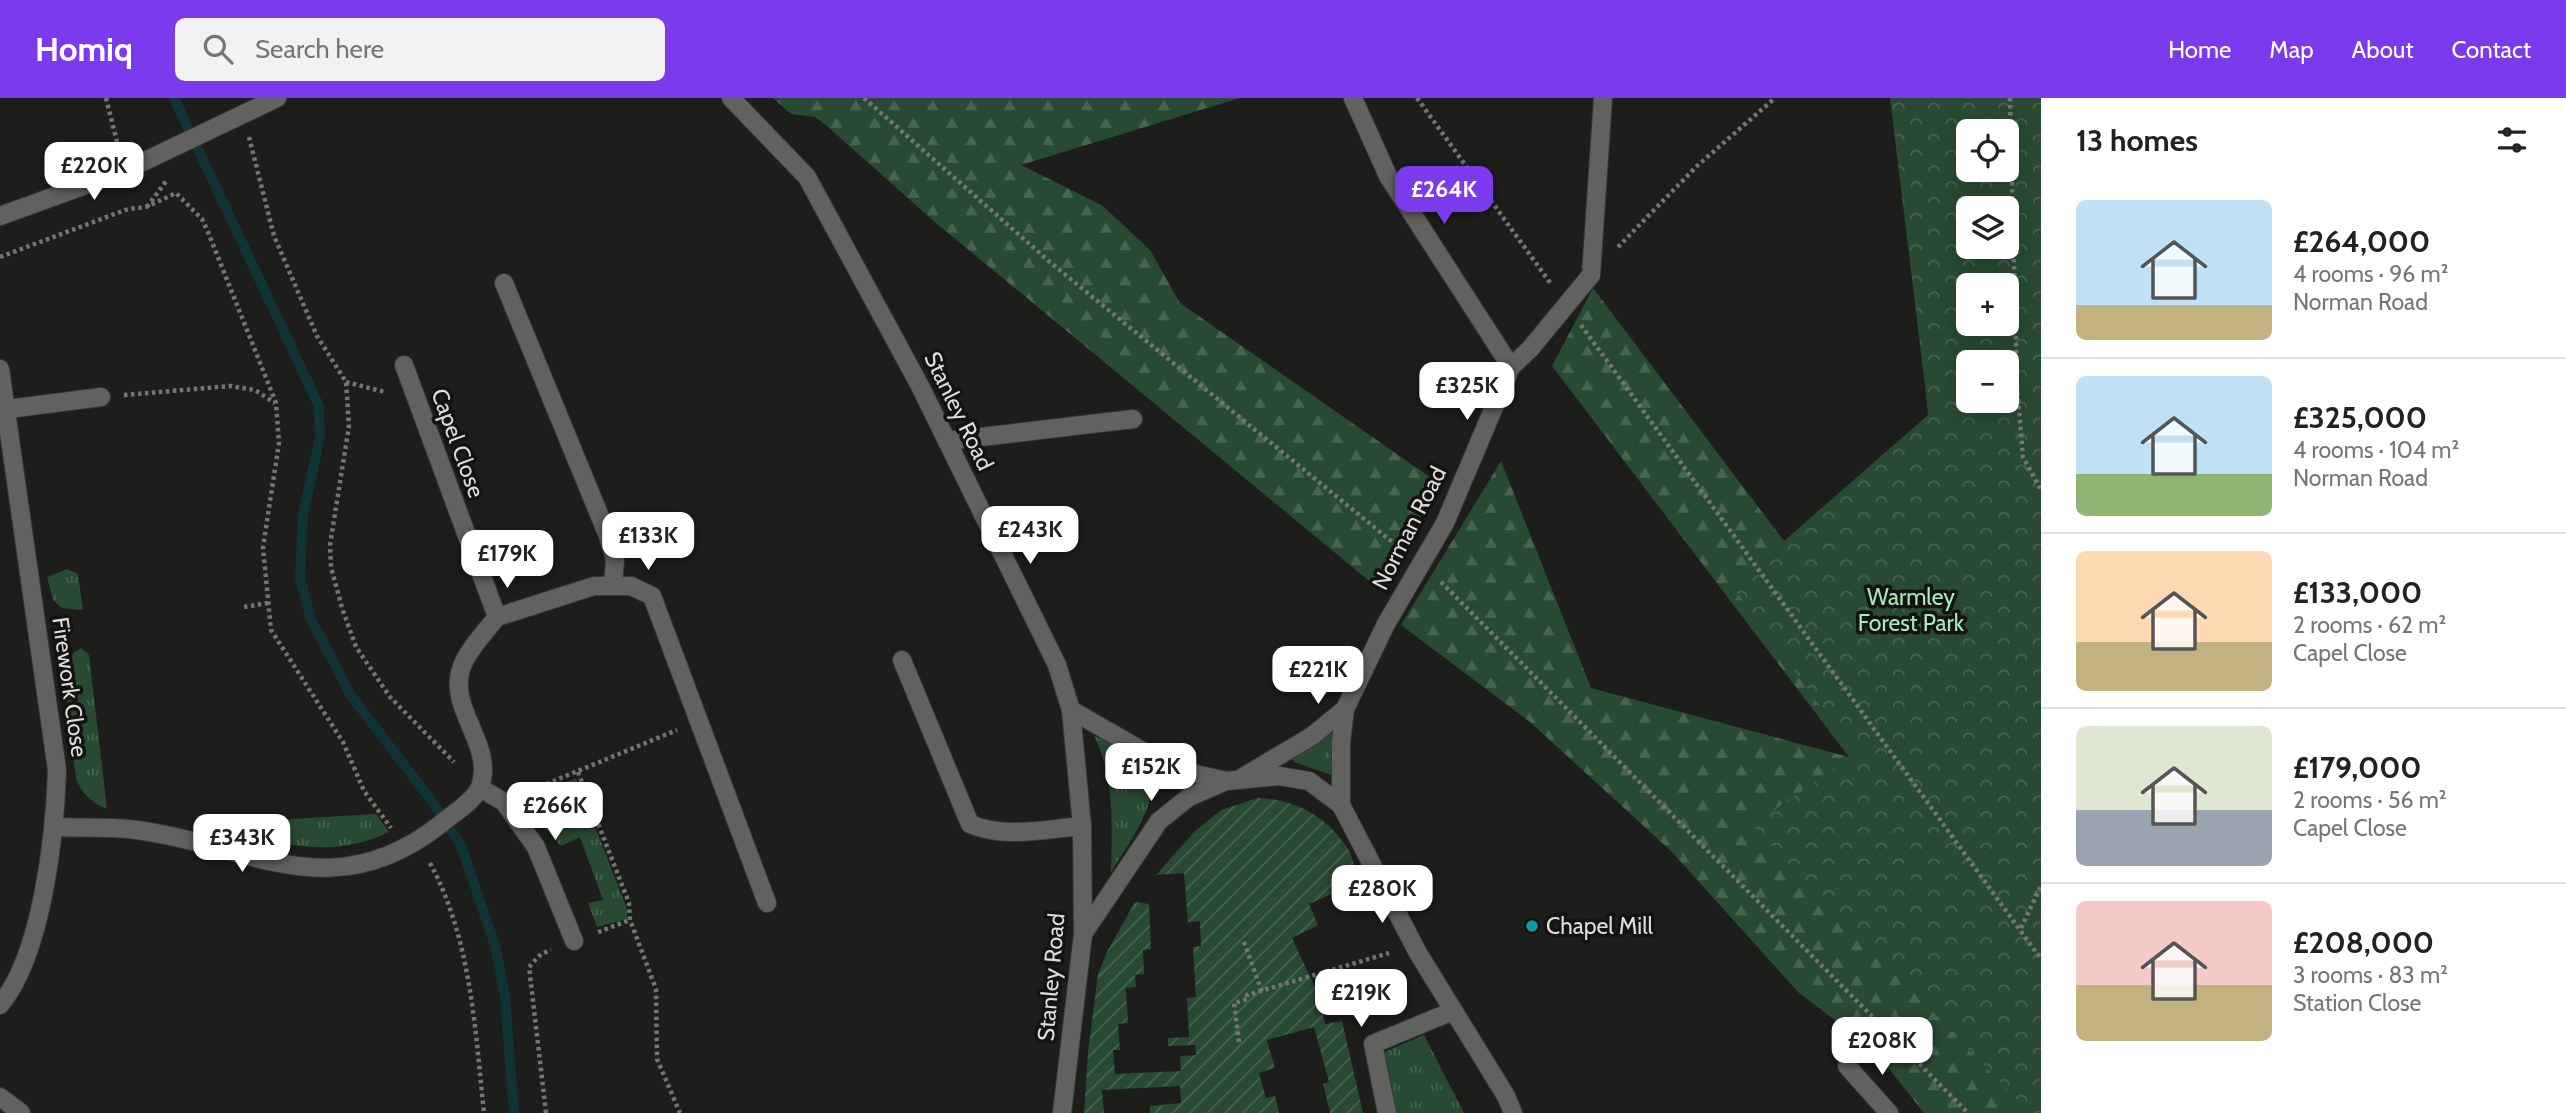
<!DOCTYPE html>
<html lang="en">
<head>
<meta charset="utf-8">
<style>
  body { margin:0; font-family:Cabin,sans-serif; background:#f2f2f2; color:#222; height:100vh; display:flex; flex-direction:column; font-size:26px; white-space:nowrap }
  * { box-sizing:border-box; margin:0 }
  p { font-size:23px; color:#767676 }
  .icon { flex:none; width:38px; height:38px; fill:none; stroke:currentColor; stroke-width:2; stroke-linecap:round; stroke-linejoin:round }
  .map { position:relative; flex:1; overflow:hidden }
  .panel { display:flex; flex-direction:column; background:#fff; width:525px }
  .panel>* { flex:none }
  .controls { position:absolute; left:1956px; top:21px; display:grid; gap:14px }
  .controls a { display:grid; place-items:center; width:63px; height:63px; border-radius:10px; background:#fff; box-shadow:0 4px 18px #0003; font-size:35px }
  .price { position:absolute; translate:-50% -60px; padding:0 16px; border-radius:14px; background:#fff; color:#222; font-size:23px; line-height:46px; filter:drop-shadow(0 2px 4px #0008) }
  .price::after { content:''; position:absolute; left:50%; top:42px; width:21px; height:16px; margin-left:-10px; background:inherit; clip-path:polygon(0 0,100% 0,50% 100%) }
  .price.current { background:#7c3aed; color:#fff }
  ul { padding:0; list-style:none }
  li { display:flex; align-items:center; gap:21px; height:175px; padding:0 35px }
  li+li { border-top:2px solid #e0e0e0 }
  li span { display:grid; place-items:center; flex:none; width:196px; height:140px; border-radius:10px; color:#555 }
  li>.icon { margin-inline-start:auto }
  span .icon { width:84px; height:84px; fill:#fffc; stroke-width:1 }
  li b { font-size:30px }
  h2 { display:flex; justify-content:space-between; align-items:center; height:84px; padding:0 35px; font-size:30px }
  header { display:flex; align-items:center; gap:42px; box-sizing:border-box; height:98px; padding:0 35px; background:#7c3aed; color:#fff }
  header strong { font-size:33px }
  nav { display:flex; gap:38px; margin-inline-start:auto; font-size:24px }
  .search { width:490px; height:63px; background:#f2f2f2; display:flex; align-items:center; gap:18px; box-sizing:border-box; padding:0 24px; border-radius:10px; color:#767676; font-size:26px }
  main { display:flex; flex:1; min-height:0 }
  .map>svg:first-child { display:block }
  .grass { fill:url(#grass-tufts) }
  .forest { fill:url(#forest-firs) }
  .park { fill:url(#park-crowns); fill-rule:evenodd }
  .garden { fill:url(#garden-furrows) }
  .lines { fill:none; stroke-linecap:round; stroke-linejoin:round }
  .stream { stroke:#103435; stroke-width:10 }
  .minor-casing { stroke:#383836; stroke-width:20 }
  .path { stroke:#747472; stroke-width:4.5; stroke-dasharray:3.5 3.5; stroke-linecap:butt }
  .minor { stroke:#616160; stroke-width:18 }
  .minor-bridge-casing { stroke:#383836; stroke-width:20; stroke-linecap:butt }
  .minor-bridge { stroke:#616160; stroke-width:18 }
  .culture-dot { fill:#0f9aa8; stroke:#141312; stroke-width:2.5 }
  .labels { text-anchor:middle; stroke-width:7; stroke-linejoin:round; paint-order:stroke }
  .street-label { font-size:23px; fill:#dedddc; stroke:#141312 }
  .park-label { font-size:23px; fill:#a7ebb8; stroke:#141312 }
  .poi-label { font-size:23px; fill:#dedddc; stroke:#141312; text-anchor:start }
</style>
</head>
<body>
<header>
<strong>Homiq</strong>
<div class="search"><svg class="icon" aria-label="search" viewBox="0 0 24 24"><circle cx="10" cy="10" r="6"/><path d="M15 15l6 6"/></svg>Search here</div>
<nav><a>Home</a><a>Map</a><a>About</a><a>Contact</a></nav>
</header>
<main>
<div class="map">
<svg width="2041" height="1015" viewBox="0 0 2041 1015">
  <defs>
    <pattern id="grass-tufts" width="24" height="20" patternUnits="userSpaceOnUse" patternTransform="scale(1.75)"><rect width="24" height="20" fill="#284a32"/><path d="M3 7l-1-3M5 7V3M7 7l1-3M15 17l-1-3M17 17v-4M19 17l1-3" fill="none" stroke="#47644f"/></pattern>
    <pattern id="forest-firs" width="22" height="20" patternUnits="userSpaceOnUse" patternTransform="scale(1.75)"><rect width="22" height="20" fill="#284a32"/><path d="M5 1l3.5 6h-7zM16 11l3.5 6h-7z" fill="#47644f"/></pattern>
    <pattern id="park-crowns" width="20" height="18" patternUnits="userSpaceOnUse" patternTransform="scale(1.75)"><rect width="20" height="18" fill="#284a32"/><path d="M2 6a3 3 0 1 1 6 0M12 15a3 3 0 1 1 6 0" fill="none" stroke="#47644f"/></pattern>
    <pattern id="garden-furrows" width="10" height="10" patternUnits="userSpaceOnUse" patternTransform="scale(1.75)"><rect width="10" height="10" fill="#284a32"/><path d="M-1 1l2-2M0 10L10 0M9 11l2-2" fill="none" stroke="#47644f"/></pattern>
  </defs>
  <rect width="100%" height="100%" fill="#1d1d1b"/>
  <g class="grass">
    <path d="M67 471 78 476 83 512 62 510 53 502 47 479Z"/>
    <path d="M81 550 89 557 107 711C93 706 80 694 76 680L62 568 67 560Z"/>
    <path d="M1334 633V678L1294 664 1291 659Z"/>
    <path d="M1094 638C1105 643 1119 646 1129 653 1179 683 1132 739 1111 774 1112 729 1115 680 1094 638Z"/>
    <path d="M576 680 627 811V821L597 829 588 805 603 802 580 739 561 748 531 716 524 701Z"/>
    <path d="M376 716 389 734C341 757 295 751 245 736L242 731 292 721Z"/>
    <path d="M1424 937 1464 1015H1395L1384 954Z"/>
  </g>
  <g class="forest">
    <path d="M773 0H1240L1021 67 1103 108 1150 152 1180 205 1437 384 1385 496 936 125 828 29 815 19 791 16Z"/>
    <path d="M1901 0 1969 33V303L2041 1015H1924L1874 952 1798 894 1673 755 1530 624 1401 527 1501 363 1591 590 1849 659 1552 268 1593 190 1784 443 1928 317Z"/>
  </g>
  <path class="park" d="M1890 0H2041V1015H2030L1752 727 1855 656 1736 493 1929 321ZM1969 33H2007V72H1969ZM1969 110H2007V149H1969ZM1969 187H2007V226H1969ZM1969 264H2007V303H1969Z"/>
  <path class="garden" d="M1258 700C1294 701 1325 717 1346 748 1353 757 1355 773 1360 784L1309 806 1318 827 1292 840 1320 900 1325 926 1342 923 1363 1015H1330L1323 986 1329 984 1314 929 1267 942 1275 970 1259 975 1266 1000 1275 998 1279 1015H1150V1008L1181 1005 1180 988 1102 992 1104 1015H1084L1088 954 1098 876 1107 854 1135 804 1149 806 1151 851 1143 852 1144 876 1135 877 1136 889 1126 890 1128 925 1118 926 1120 952H1113L1115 976 1181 973 1180 958 1196 957 1195 947 1168 948V940L1189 939 1187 900 1196 899 1193 849 1201 848 1200 823 1188 824 1184 775 1156 777 1195 733 1221 712Z"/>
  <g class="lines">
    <path class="stream" d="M174 0 319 308 320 339 303 417 300 480 311 521 350 596 430 701 461 747 495 847 505 898 514 1015"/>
    <defs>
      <g id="minor">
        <path d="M731 0 807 79 920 288 1057 567 1071 612 1082 728 1083 836 1062 1015"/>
        <path d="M1353 0 1388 78 1511 269"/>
        <path d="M0 118 124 73 277 0"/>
        <path d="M1591 177 1603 0"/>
        <path d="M504 185 608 438 615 461 613 488"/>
        <path d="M0 271 57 672C55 737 42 857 0 907"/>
        <path d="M8 311 101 299"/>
        <path d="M947 343 1133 321"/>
        <path d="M1445 425 1511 269 1530 251"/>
        <path d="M497 519 594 488H631L652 498 767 805"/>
        <path d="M902 562 970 726C1005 741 1045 731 1082 728"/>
        <path d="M1071 612 1174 671 1226 683 1189 699 1159 723 1083 836"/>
        <path d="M1243 679 1312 638 1345 611 1386 526"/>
        <path d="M1226 683 1279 678 1309 683 1341 707 1418 855 1506 998 1513 1015"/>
        <path d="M480 690 504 704 536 749 574 843"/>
        <path d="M1341 707V644L1345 611"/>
        <path d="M55 729C80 730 105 729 129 731 248 745 331 814 442 725 454 715 474 703 480 689 495 647 448 612 461 571 467 553 485 534 497 519L404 267"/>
        <path d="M1847 968 1889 1015"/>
        <path d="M0 999 21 1015"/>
        <path d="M1387 1015 1373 946 1453 913"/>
      </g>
    </defs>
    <use href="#minor" class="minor-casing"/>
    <g class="path">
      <path d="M106 0 118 48"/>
      <path d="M864 0 1051 165 1402 452"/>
      <path d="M1417 0 1551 186"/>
      <path d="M2010 0 2017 286 2023 359 2041 392"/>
      <path d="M249 39 274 138 317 238 346 284 349 328 330 447 331 469 342 510 356 549 390 599 454 664"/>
      <path d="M147 109 167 82"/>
      <path d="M1618 149 1697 68 1775 0"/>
      <path d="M0 159 128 111 146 109 176 95 202 121 208 134 276 305 279 345 263 449 271 532 343 644 364 693 391 730"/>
      <path d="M1581 227 2041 861"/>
      <path d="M346 284 385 294"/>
      <path d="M124 297 230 288 255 292 275 305"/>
      <path d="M1441 484 1968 1015"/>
      <path d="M244 509 268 505"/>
      <path d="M578 674 629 805 630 822 656 891 657 961 680 1015"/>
      <path d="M527 694 677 632"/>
      <path d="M430 765C471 841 475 930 484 1015"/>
      <path d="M2021 830 2041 788"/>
      <path d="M598 834 630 822"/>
      <path d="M1244 844 1262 894"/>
      <path d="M1239 944 1234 905 1248 901 1247 897 1389 855"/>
      <path d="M546 1015 529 869 541 856 551 852"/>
    </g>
    <use href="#minor" class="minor"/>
    <defs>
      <g id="minor-bridge">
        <path d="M1530 251 1591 177"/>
        <path d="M1386 526 1445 425"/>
      </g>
    </defs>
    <use href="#minor-bridge" class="minor-bridge-casing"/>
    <use href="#minor-bridge" class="minor-bridge"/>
  </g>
  <circle class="culture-dot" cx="1532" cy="828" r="7"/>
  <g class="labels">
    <g class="street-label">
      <text transform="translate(959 313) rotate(64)" y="8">Stanley Road</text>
      <text transform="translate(458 345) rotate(70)" y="8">Capel Close</text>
      <text transform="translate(1409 430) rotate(-63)" y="8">Norman Road</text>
      <text transform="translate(70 589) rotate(82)" y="8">Firework Close</text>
      <text transform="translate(1051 879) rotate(-85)" y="8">Stanley Road</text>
    </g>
    <g class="park-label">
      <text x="1911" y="507">Warmley<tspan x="1911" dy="26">Forest Park</tspan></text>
    </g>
    <g class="poi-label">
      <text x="1546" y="836">Chapel Mill</text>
    </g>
  </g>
</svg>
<div class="controls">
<a><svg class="icon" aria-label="locate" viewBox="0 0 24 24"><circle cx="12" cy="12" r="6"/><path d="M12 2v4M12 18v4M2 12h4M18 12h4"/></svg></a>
<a><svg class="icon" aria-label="layers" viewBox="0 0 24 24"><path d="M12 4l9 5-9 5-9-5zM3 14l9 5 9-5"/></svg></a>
<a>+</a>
<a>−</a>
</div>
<b class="price" style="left:94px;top:104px">£220K</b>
<b class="price current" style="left:1444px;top:128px">£264K</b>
<b class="price" style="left:1467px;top:324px">£325K</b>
<b class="price" style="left:1030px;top:468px">£243K</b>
<b class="price" style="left:648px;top:474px">£133K</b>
<b class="price" style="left:507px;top:492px">£179K</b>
<b class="price" style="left:1318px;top:608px">£221K</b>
<b class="price" style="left:1151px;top:705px">£152K</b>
<b class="price" style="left:555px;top:744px">£266K</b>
<b class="price" style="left:242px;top:776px">£343K</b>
<b class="price" style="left:1382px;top:827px">£280K</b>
<b class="price" style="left:1361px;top:931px">£219K</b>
<b class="price" style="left:1882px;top:979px">£208K</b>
</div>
<section class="panel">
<h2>13 homes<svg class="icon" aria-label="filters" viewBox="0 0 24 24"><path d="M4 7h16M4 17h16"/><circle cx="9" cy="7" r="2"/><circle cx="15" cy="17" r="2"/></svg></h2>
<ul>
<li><span style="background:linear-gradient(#bfe0f5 75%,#c2b280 0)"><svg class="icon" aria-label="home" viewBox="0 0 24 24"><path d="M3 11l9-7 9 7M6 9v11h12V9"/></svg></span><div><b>£264,000</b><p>4 rooms · 96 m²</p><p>Norman Road</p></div></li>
<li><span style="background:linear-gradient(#bfe0f5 70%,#8fb573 0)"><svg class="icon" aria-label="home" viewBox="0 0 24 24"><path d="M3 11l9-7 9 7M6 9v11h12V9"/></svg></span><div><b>£325,000</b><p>4 rooms · 104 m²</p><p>Norman Road</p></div></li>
<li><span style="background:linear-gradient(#ffd9b3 65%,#c2b280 0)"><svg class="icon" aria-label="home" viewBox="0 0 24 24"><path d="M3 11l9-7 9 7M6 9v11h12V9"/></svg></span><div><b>£133,000</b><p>2 rooms · 62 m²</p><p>Capel Close</p></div></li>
<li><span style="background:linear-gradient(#dfe7d0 60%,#9aa5b1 0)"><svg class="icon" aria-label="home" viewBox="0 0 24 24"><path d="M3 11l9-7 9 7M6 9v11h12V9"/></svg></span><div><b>£179,000</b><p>2 rooms · 56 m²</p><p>Capel Close</p></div></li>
<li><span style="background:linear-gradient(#f6c9c9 60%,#c2b280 0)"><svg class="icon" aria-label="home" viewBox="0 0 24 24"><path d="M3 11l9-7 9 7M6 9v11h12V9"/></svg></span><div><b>£208,000</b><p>3 rooms · 83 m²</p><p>Station Close</p></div></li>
</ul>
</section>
</main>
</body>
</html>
